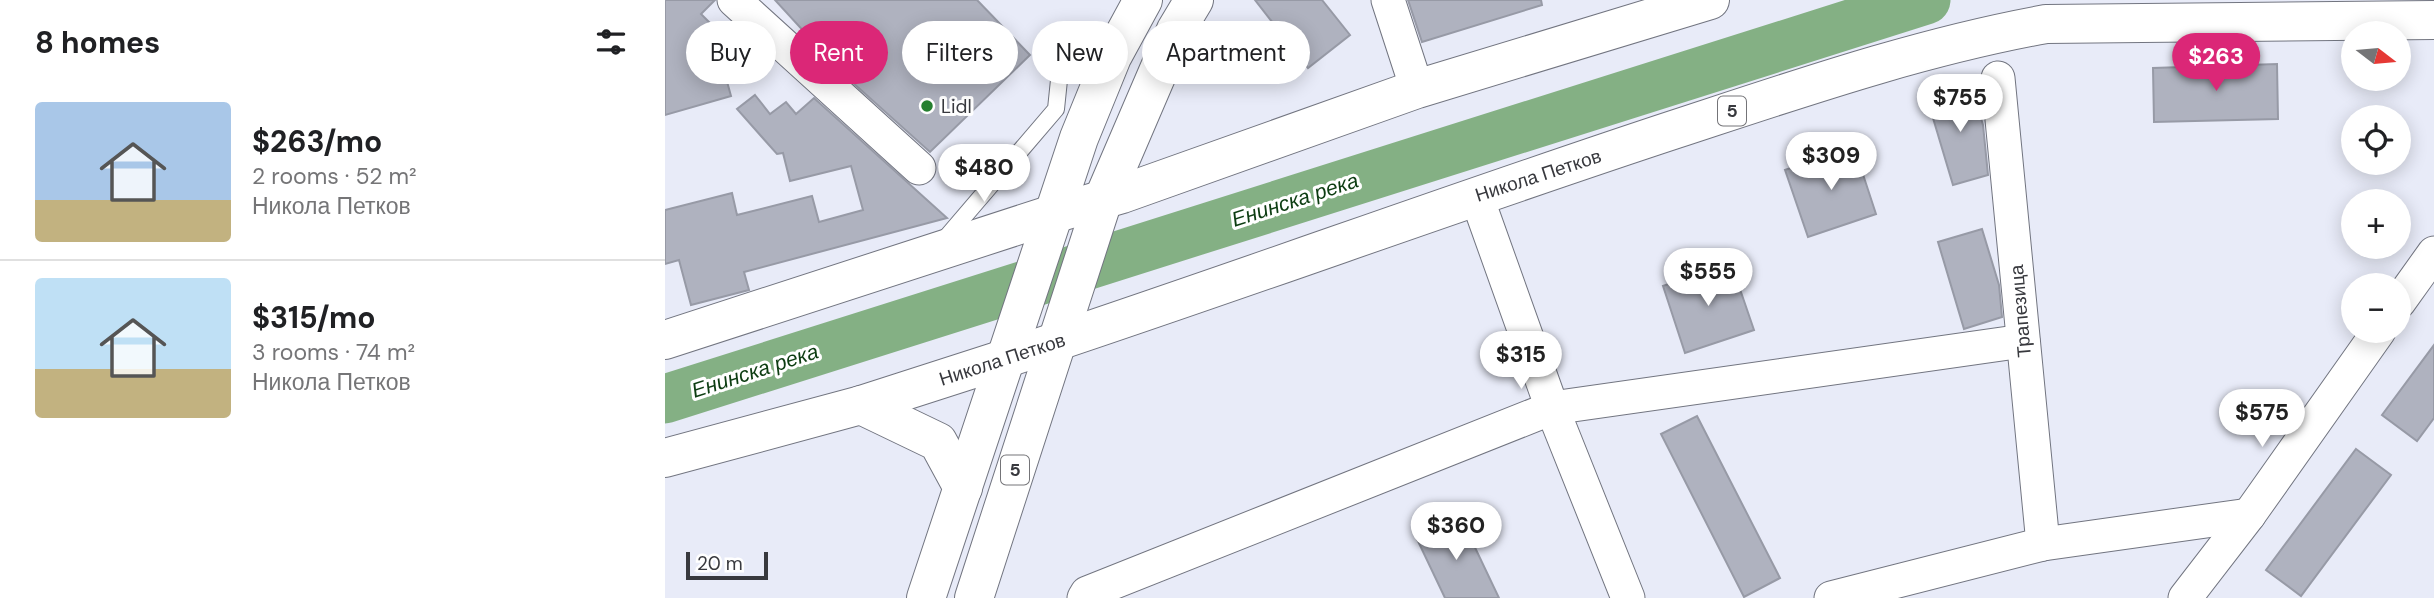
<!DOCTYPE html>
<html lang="en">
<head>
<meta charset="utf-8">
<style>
  body { margin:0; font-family:"DM Sans",sans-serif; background:#f2f2f2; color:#202124; height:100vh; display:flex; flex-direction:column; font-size:26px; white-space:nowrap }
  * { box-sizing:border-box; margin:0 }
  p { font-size:23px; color:#757577 }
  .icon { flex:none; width:38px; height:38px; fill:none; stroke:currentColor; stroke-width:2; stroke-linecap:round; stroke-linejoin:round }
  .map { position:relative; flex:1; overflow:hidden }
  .drawer { display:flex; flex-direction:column; background:#fff; width:665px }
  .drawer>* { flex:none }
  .guide { position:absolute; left:21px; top:21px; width:665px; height:63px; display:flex; gap:14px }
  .needle { width:46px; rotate:106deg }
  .fabs { position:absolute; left:1676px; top:21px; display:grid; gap:14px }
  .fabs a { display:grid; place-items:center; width:70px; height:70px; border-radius:50%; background:#fff; box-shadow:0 4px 18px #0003; font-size:35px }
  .scale { position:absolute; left:21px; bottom:18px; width:82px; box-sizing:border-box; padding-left:7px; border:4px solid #38393e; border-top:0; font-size:19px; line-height:24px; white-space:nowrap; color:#38393e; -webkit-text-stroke:5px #fff; paint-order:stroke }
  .price { position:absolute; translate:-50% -60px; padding:0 16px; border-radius:24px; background:#fff; color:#222; font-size:23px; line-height:46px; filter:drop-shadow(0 2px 4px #0008) }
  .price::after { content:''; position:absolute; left:50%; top:42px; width:21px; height:16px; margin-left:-10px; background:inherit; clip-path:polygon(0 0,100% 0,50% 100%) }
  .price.active { background:#db2777; color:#fff }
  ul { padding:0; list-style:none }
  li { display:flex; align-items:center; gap:21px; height:175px; padding:0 35px }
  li+li { border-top:2px solid #e0e0e0 }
  li span { display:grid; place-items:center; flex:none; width:196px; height:140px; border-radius:7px; color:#555 }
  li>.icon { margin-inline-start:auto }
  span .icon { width:84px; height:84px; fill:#fffc; stroke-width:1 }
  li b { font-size:30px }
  h2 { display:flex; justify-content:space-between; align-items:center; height:84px; padding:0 35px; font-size:30px }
  .pill { padding:0 24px; border-radius:32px; background:#fff; box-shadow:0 4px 18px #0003; font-size:24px; line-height:63px }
  .pill.active { background:#db2777; color:#fff }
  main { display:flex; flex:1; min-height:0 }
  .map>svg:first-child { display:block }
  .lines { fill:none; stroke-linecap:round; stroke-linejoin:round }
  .river { stroke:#84b084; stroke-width:49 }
  .building { fill:#afb2bf; stroke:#979aa6; stroke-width:2 }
  .service-casing { stroke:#727580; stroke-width:18 }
  .minor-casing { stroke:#727580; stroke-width:35 }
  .secondary-casing { stroke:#727580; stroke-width:40 }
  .primary-casing { stroke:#727580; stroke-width:40 }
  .service { stroke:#fff; stroke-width:16 }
  .minor { stroke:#fff; stroke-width:33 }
  .secondary { stroke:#fff; stroke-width:38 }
  .primary { stroke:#fff; stroke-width:38 }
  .poi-dot { fill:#268030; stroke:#fff; stroke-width:2.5 }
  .labels { text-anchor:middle; stroke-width:6; stroke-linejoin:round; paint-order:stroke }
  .shield { fill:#fff; stroke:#747478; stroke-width:2 }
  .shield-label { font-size:18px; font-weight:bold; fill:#38393e }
  .poi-label { font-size:19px; fill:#38393e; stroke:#fff; text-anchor:start }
  .street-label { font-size:19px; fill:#38393e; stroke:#fff }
  .water-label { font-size:21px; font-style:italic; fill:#0d3d12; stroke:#fff }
</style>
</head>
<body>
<main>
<section class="drawer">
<h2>8 homes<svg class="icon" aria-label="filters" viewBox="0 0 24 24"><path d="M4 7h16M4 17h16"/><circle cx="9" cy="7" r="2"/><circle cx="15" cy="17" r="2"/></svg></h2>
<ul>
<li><span style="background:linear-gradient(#a9c7e8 70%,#c2b280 0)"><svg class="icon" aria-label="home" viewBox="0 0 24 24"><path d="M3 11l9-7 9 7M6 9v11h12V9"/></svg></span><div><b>$263/mo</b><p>2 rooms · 52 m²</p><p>Никола Петков</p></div></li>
<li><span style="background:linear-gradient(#bfe0f5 65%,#c2b280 0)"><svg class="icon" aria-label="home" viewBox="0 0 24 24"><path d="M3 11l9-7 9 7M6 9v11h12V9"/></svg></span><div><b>$315/mo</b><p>3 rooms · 74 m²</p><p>Никола Петков</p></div></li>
</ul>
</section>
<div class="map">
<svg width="1769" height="598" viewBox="0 0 1769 598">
  <rect width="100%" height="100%" fill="#e8ebf8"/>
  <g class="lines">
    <path class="river" d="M0 399 1261 0"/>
  </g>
  <g class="building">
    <path d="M0 0H50L36 14 73 51 58 67 66 96 0 115Z"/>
    <path d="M110 0H312L365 55 265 152 177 73Z"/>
    <path d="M590 0H657L685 35 643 68Z"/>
    <path d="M743 0H876L877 5 757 42Z"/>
    <path d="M1612 64 1613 119 1489 122 1488 68Z"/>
    <path d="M1306 85 1318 125 1323 175 1288 185 1262 98Z"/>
    <path d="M90 95 105 114 121 102 131 114 149 98 282 218 79 272 84 290 26 305 14 260 0 264V210L67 193 72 215 147 196 154 222 198 210 186 166 125 181 118 153 112 154 72 109Z"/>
    <path d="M1189 147 1211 214 1143 237 1120 170Z"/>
    <path d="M1317 229 1334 285 1337 317 1299 329 1273 242Z"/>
    <path d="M1066 263 1089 330 1020 353 998 286Z"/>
    <path d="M1769 345V418L1752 441 1717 415Z"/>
    <path d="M1032 416 1115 578 1079 597 996 434Z"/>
    <path d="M1691 449 1726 475 1636 596 1601 570Z"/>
    <path d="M795 516 834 598H780L751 537Z"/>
  </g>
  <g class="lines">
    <defs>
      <path id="service" d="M279 240 391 109 394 80 387 55 447 57"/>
      <g id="minor">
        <path d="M69 0 254 168"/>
        <path d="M723 0 752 89"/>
        <path d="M1333 78 1378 544"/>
        <path d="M811 195 887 408 963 598"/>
        <path d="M1734 302 1769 253"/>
        <path d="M419 598 422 593 887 408 1358 341"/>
        <path d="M1166 598 1378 544 1584 515"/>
        <path d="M1520 598 1584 515 1714 331"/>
      </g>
      <g id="secondary">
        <path d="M0 340 388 214"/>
        <path d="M0 458 196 405 339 359"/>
      </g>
      <g id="primary">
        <path d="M388 214 457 194 752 89 1045 0"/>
        <path d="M339 359C564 285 786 203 1011 129 1133 89 1254 47 1381 24L1769 20"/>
        <path d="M196 405 273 442 298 488"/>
        <path d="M261 598 414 138 447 57 478 0"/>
        <path d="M309 598 438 200 511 30 529 0"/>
      </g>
    </defs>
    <use href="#service" class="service-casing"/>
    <use href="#minor" class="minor-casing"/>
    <use href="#secondary" class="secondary-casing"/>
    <use href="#primary" class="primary-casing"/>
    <use href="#service" class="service"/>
    <use href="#minor" class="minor"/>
    <use href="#secondary" class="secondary"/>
    <use href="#primary" class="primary"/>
  </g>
  <circle class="poi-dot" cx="262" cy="106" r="7"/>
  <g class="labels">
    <g class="shield">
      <rect x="1053" y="96.5" width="28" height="29" rx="5"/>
      <rect x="336" y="455.5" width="28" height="29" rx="5"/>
    </g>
    <g class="shield-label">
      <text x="1067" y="117">5</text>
      <text x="350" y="476">5</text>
    </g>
    <g class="poi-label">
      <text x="276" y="113">Lidl</text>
    </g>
    <g class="street-label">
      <text transform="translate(873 175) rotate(-18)" y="7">Никола Петков</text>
      <text transform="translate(1355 311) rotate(-95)" y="7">Трапезица</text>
      <text transform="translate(337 359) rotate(-18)" y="7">Никола Петков</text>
    </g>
    <g class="water-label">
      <text transform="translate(630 200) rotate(-18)" y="7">Енинска река</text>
      <text transform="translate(90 371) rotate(-18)" y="7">Енинска река</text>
    </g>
  </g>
</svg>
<div class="fabs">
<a><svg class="needle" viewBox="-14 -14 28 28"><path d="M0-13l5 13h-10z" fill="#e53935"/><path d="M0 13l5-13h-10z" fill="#757577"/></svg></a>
<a><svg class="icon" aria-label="locate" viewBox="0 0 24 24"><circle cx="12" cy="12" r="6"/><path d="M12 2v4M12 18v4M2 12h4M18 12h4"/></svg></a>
<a>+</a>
<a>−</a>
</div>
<div class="scale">20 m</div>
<b class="price active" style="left:1551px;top:93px">$263</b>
<b class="price" style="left:1295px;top:134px">$755</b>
<b class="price" style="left:1166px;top:192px">$309</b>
<b class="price" style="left:319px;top:204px">$480</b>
<b class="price" style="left:1043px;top:308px">$555</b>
<b class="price" style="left:856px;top:391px">$315</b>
<b class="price" style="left:1597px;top:449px">$575</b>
<b class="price" style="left:791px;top:562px">$360</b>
<div class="guide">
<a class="pill">Buy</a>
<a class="pill active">Rent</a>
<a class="pill">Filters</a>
<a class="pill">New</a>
<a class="pill">Apartment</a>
</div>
</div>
</main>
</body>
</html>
